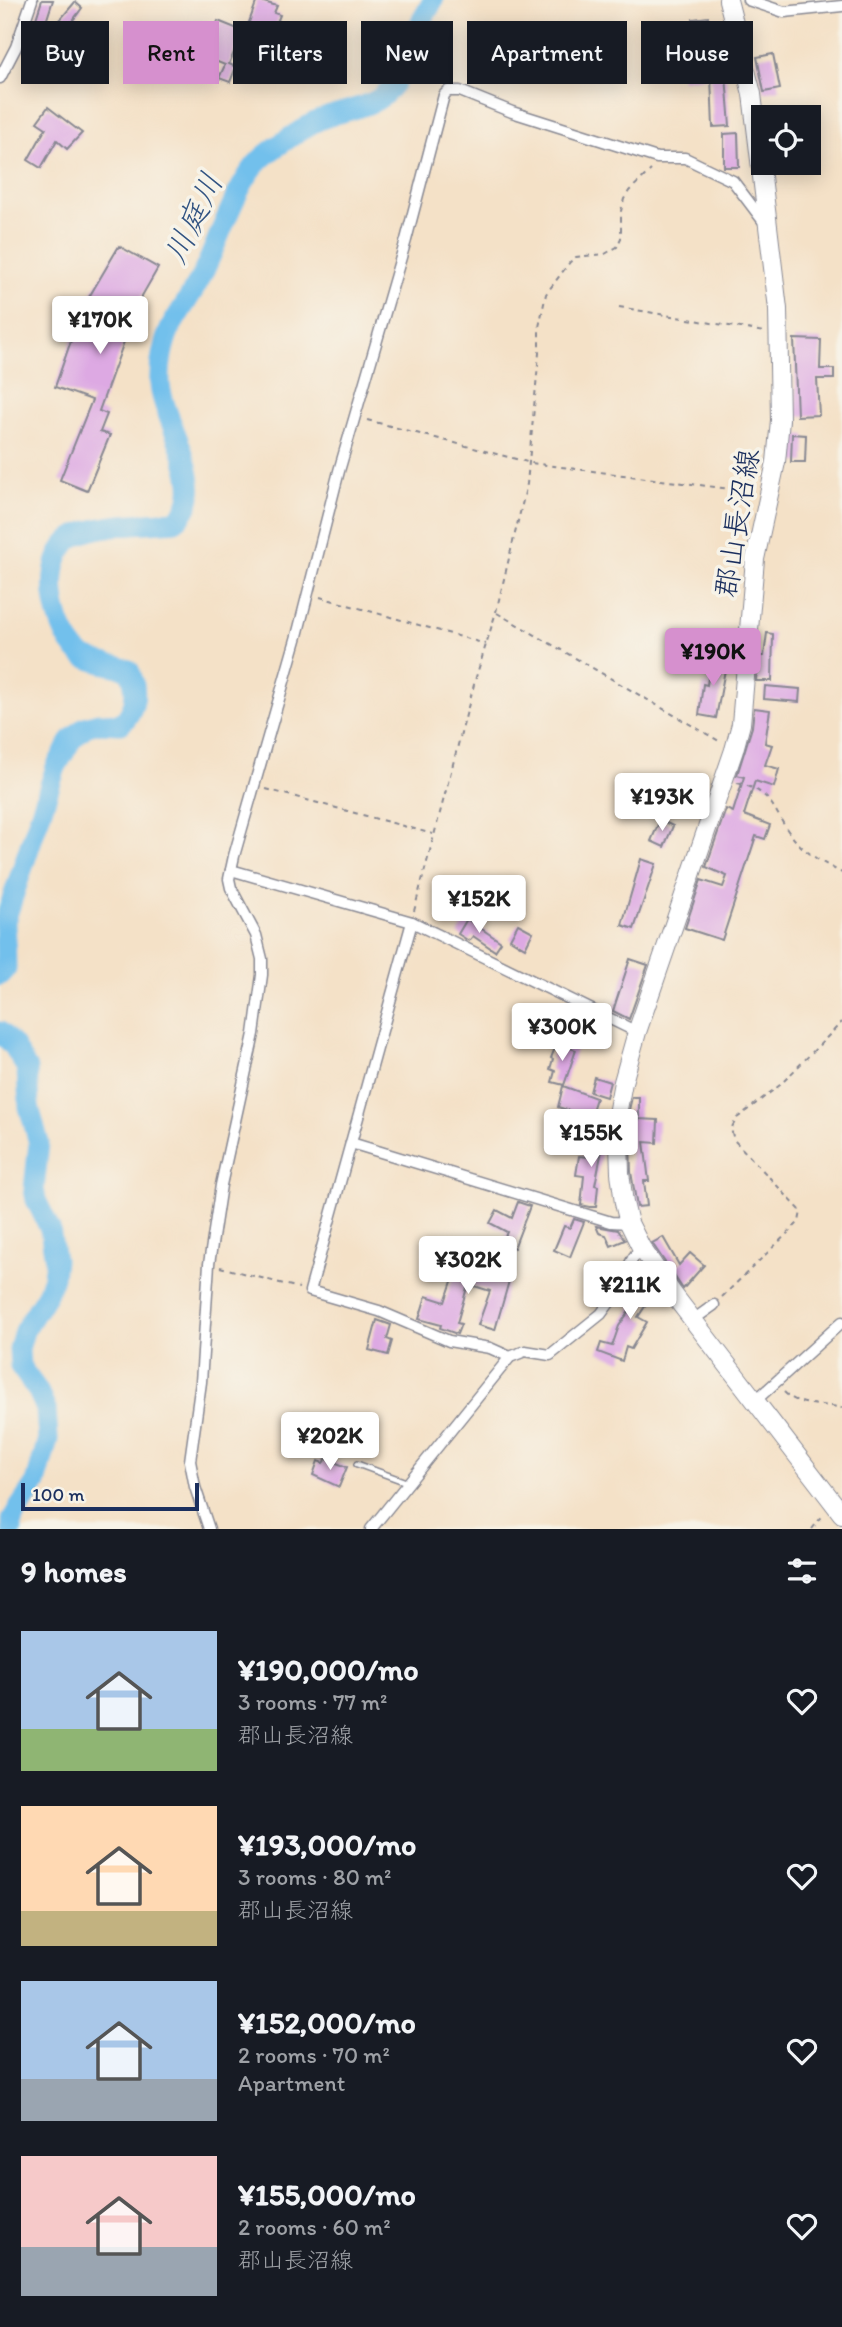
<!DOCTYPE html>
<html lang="en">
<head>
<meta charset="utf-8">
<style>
  body { margin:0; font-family:Itim,"Klee One",sans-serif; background:#242831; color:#f1f3f6; height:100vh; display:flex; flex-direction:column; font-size:26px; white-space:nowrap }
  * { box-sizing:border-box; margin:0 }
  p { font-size:23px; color:#9ea1a6 }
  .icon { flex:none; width:38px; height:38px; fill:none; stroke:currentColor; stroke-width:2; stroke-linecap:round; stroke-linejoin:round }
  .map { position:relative; height:1529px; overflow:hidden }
  .details { display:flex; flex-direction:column; background:#171b24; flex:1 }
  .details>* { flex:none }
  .top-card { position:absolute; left:21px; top:21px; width:802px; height:63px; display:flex; gap:14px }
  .fabs { position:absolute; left:751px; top:105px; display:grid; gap:14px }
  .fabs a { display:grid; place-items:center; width:70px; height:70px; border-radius:0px; background:#171b24; box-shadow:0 4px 18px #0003; font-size:35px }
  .scale { position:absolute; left:21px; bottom:18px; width:178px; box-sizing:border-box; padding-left:7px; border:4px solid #1b2f5e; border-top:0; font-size:19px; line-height:24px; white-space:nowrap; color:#1b2f5e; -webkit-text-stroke:5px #f7f3e8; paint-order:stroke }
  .price { position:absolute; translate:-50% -60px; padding:0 16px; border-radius:7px; background:#fff; color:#222; font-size:23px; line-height:46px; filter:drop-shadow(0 2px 4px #0008) }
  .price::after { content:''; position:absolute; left:50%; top:42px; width:21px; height:16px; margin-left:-10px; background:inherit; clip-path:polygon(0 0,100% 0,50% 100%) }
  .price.current { background:#d690ce; color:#111 }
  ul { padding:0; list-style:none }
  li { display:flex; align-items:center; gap:21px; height:175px; padding:0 21px }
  li span { display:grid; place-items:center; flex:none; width:196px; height:140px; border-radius:0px; color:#555 }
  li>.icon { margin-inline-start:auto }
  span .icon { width:84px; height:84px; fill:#fffc; stroke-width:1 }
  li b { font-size:30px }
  h2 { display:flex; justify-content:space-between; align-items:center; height:84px; padding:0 21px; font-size:30px }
  .chip { padding:0 24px; border-radius:0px; background:#171b24; box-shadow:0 4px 18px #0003; font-size:24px; line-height:63px }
  .chip.current { background:#d690ce; color:#111 }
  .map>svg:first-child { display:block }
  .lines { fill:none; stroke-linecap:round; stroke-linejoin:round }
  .river { stroke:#72c0ec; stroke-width:21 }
  .building { fill:#dda9e3 }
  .lane-casing { stroke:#888892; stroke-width:8 }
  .street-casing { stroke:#888892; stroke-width:13 }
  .primary-casing { stroke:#888892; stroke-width:20 }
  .path { stroke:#888892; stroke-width:2; stroke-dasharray:5 5; stroke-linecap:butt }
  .lane { stroke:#fff; stroke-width:5 }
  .street { stroke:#fff; stroke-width:10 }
  .primary { stroke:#fff; stroke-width:18 }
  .labels { text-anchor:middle; stroke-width:7; stroke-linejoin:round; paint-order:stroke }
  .street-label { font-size:30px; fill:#1b2f5e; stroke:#f7f3e8 }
  .water-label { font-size:32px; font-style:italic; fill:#315382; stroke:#f7f3e8 }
</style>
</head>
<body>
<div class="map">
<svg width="842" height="1529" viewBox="0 0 842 1529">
  <rect width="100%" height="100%" fill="#f7f3e8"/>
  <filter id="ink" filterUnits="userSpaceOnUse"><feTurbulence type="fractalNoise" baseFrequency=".0143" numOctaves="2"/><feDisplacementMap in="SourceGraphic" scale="14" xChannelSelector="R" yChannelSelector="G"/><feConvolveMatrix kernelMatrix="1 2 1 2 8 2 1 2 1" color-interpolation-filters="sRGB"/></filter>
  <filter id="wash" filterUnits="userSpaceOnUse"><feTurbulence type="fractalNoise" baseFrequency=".00686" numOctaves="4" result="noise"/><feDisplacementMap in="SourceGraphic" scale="28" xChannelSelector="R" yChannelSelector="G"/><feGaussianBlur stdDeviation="1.57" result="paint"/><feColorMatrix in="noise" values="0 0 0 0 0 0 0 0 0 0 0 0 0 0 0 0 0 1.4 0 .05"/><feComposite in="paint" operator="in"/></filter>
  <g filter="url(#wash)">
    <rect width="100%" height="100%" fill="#f4e1c7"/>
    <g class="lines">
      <g class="river">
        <path d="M0 975 6 968 5 921 56 767 72 739 85 727 98 723 121 724C137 709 138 689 129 670 116 665 88 662 79 653 53 630 40 558 74 537 98 523 147 524 175 521 216 492 162 421 160 384 159 366 163 343 171 327 181 309 194 292 203 273 218 242 237 182 260 160 269 151 306 126 317 121 336 112 359 110 377 100 402 85 408 52 418 28 422 18 429 10 433 0"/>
        <path d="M0 1032 13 1045 27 1069 29 1107 39 1143 34 1189 36 1200 50 1229 55 1260 53 1277 47 1294 24 1331 19 1349 20 1366 38 1391 46 1409 48 1439 36 1483 17 1511 12 1520V1529"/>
      </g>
    </g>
    <g id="blocks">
      <g class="building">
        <path d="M42 0H53L45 25 35 22Z"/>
        <path d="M257 0 277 6 274 13 280 15 271 37 247 28Z"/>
        <path d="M75 2 82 8 71 23 75 24 72 34 53 28Z"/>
        <path d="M708 17 713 44 717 43 722 76H726L730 126 713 127 711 76 682 80 678 47 672 48 670 35 695 32 693 19Z"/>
        <path d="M218 21 243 31 229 64 236 67 230 82 219 78 225 65 203 56Z"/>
        <path d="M46 37 69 59 54 76 38 61 33 53Z"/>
        <path d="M773 54 780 89 764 92 757 57Z"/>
        <path d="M48 107 82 133 67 149 57 140 41 168 28 160 46 128 37 122Z"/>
        <path d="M738 133 739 167H724V134Z"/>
        <path d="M119 246 158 268 135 308 126 303 115 320 130 325 99 411 107 414 100 432 110 435 87 491 60 480 92 400 55 387 82 309Z"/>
        <path d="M794 339 821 340 820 369H834V379H817L819 415 797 416Z"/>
        <path d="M792 434 806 435 805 462H791Z"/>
        <path d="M767 633 773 634 772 681H756L758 656H764Z"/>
        <path d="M711 657 727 659 716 718 699 715 703 684 707 685Z"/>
        <path d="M765 686 800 689 799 702 764 699Z"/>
        <path d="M754 708 770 710 765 743 772 745 765 765 779 769 774 787 755 781 744 815 770 825 765 839 756 836 722 940 685 928 701 880 723 887 727 876 706 867 726 809 733 812 744 777 737 775 752 727Z"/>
        <path d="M660 820 673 826 664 847 651 841Z"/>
        <path d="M641 859 656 864 634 929 622 925Z"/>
        <path d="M467 919 501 942 495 951 473 936 469 941 458 934Z"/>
        <path d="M518 924 533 932 525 948 510 939Z"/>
        <path d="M630 959 648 965 629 1019 613 1011Z"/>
        <path d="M557 1043 576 1050 564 1085 552 1082 555 1071 550 1069 553 1059 551 1058Z"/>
        <path d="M594 1077 610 1082 606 1097 590 1092Z"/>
        <path d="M563 1086 596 1098 588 1123 572 1117 573 1112 558 1107Z"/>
        <path d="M632 1097H639V1119L658 1120 657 1143 644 1142 649 1181H644L647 1206 637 1207 631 1172 629 1110Z"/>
        <path d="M593 1128 606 1130 595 1185 598 1186 596 1207H590L581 1205 584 1176 576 1175 579 1156 589 1157Z"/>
        <path d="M518 1202 530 1206 514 1248 502 1243 507 1232 490 1223 497 1210 512 1218Z"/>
        <path d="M574 1219 584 1222 570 1257 554 1250 564 1226 570 1228Z"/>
        <path d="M596 1226 618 1230 625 1240 611 1246 606 1235 599 1233Z"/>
        <path d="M663 1237 679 1265 690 1253 704 1265 683 1289 652 1243Z"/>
        <path d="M461 1255 476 1260 475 1263 511 1274 495 1330 478 1325 490 1291 468 1284 457 1323 461 1324 457 1334 440 1328 441 1325 419 1319 426 1296 445 1302Z"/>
        <path d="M639 1278 653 1284 656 1290 638 1317 647 1322 631 1349 626 1347 622 1361 598 1352 601 1343 612 1346 619 1326 632 1307 624 1301Z"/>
        <path d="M377 1320 391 1325 387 1339 392 1341 388 1355 369 1350Z"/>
        <path d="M326 1459 347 1467 339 1487 313 1475 318 1461 323 1463Z"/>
      </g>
    </g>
  </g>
  <g filter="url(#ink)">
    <use href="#blocks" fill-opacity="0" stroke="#888892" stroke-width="2"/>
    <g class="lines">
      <defs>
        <path id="lane" d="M357 1464 409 1483"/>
        <g id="street">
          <path d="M748 0 784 12 842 6"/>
          <path d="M0 78 16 47 32 0"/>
          <path d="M231 870 412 922 637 1032"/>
          <path d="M412 922 310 1291 379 1311 449 1341 490 1348 510 1357"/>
          <path d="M351 1143 611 1222 629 1223"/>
          <path d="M693 1320 714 1305"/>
          <path d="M755 1401 842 1322"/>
          <path d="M209 1529 195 1487 190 1461 201 1382 209 1264 221 1185 254 1034 262 975V959L256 935 231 888 229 879 234 856 297 636 339 471 406 240 444 95 448 91H460L512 112 657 158H685L733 181 764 222"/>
          <path d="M371 1529 510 1357 525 1351 550 1355 601 1314 612 1299 633 1258 641 1247"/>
        </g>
        <path id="primary" d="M728 0 752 94 778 309 780 420 776 462 755 559 741 724 734 750 637 1032 623 1082 618 1109 620 1173 624 1203 629 1223 641 1247 673 1294 842 1514"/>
      </defs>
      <use href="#lane" class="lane-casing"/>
      <use href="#street" class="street-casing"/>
      <use href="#primary" class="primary-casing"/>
      <g class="path">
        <path d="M619 307 764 332"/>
        <path d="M367 420 531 463 753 492"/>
        <path d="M320 597 486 644"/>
        <path d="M497 613 719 741"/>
        <path d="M737 783C778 792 773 817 797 842 810 856 825 864 842 873"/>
        <path d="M266 789 433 834"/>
        <path d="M414 911 476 677 496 612 527 484 539 353V327L546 294 570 262 576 257 605 254 617 247 621 238V211L624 199 629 191 651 170"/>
        <path d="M220 1267 299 1288"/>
        <path d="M722 1297 799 1222 801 1211 734 1140 731 1129 737 1118 780 1085 842 1022"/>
        <path d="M784 1392C800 1408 822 1403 842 1408"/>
        <path d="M812 1529 824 1514"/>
      </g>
      <use href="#lane" class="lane"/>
      <use href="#street" class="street"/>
      <use href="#primary" class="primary"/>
    </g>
  </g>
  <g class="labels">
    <g class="street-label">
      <text transform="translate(737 523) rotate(-81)" y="10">郡山長沼線</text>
    </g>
    <g class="water-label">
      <text transform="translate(193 218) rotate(-65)" y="11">川庭川</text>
    </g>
  </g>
</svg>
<div class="fabs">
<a><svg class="icon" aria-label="locate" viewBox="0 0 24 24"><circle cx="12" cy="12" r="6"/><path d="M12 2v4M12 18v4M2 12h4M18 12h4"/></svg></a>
</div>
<div class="scale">100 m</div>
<b class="price" style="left:100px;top:356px">¥170K</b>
<b class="price current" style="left:713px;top:688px">¥190K</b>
<b class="price" style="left:662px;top:833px">¥193K</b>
<b class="price" style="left:479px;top:935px">¥152K</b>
<b class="price" style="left:562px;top:1063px">¥300K</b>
<b class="price" style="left:591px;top:1169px">¥155K</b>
<b class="price" style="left:468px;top:1296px">¥302K</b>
<b class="price" style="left:630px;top:1321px">¥211K</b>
<b class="price" style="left:330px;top:1472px">¥202K</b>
<div class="top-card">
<a class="chip">Buy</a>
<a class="chip current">Rent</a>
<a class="chip">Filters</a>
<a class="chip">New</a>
<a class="chip">Apartment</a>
<a class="chip">House</a>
</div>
</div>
<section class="details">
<h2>9 homes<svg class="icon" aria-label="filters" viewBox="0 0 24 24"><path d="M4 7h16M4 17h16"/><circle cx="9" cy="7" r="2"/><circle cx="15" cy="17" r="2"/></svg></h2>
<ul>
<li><span style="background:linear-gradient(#a9c7e8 70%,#8fb573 0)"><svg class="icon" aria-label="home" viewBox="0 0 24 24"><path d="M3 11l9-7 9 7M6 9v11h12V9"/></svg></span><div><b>¥190,000/mo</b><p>3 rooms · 77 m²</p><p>郡山長沼線</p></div><svg class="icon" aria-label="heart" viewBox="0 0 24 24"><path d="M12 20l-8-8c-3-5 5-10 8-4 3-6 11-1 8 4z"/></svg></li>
<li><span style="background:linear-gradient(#ffd9b3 75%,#c2b280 0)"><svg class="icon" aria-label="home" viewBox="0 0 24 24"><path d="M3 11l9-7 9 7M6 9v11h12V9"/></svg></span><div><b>¥193,000/mo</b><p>3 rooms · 80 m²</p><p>郡山長沼線</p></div><svg class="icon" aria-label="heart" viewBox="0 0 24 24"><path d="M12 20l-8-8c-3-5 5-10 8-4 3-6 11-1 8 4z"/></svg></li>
<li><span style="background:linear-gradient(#a9c7e8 70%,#9aa5b1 0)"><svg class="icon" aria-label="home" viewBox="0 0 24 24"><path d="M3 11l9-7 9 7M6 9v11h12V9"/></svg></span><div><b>¥152,000/mo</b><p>2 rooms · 70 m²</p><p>Apartment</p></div><svg class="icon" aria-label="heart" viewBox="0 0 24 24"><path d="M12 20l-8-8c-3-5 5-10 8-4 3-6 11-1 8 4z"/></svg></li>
<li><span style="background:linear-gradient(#f6c9c9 65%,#9aa5b1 0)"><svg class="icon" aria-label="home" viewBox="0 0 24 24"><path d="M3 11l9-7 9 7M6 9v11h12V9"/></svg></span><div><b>¥155,000/mo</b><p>2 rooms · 60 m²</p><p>郡山長沼線</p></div><svg class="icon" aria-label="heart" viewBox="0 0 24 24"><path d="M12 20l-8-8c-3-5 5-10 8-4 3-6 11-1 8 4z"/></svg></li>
</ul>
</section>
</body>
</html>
